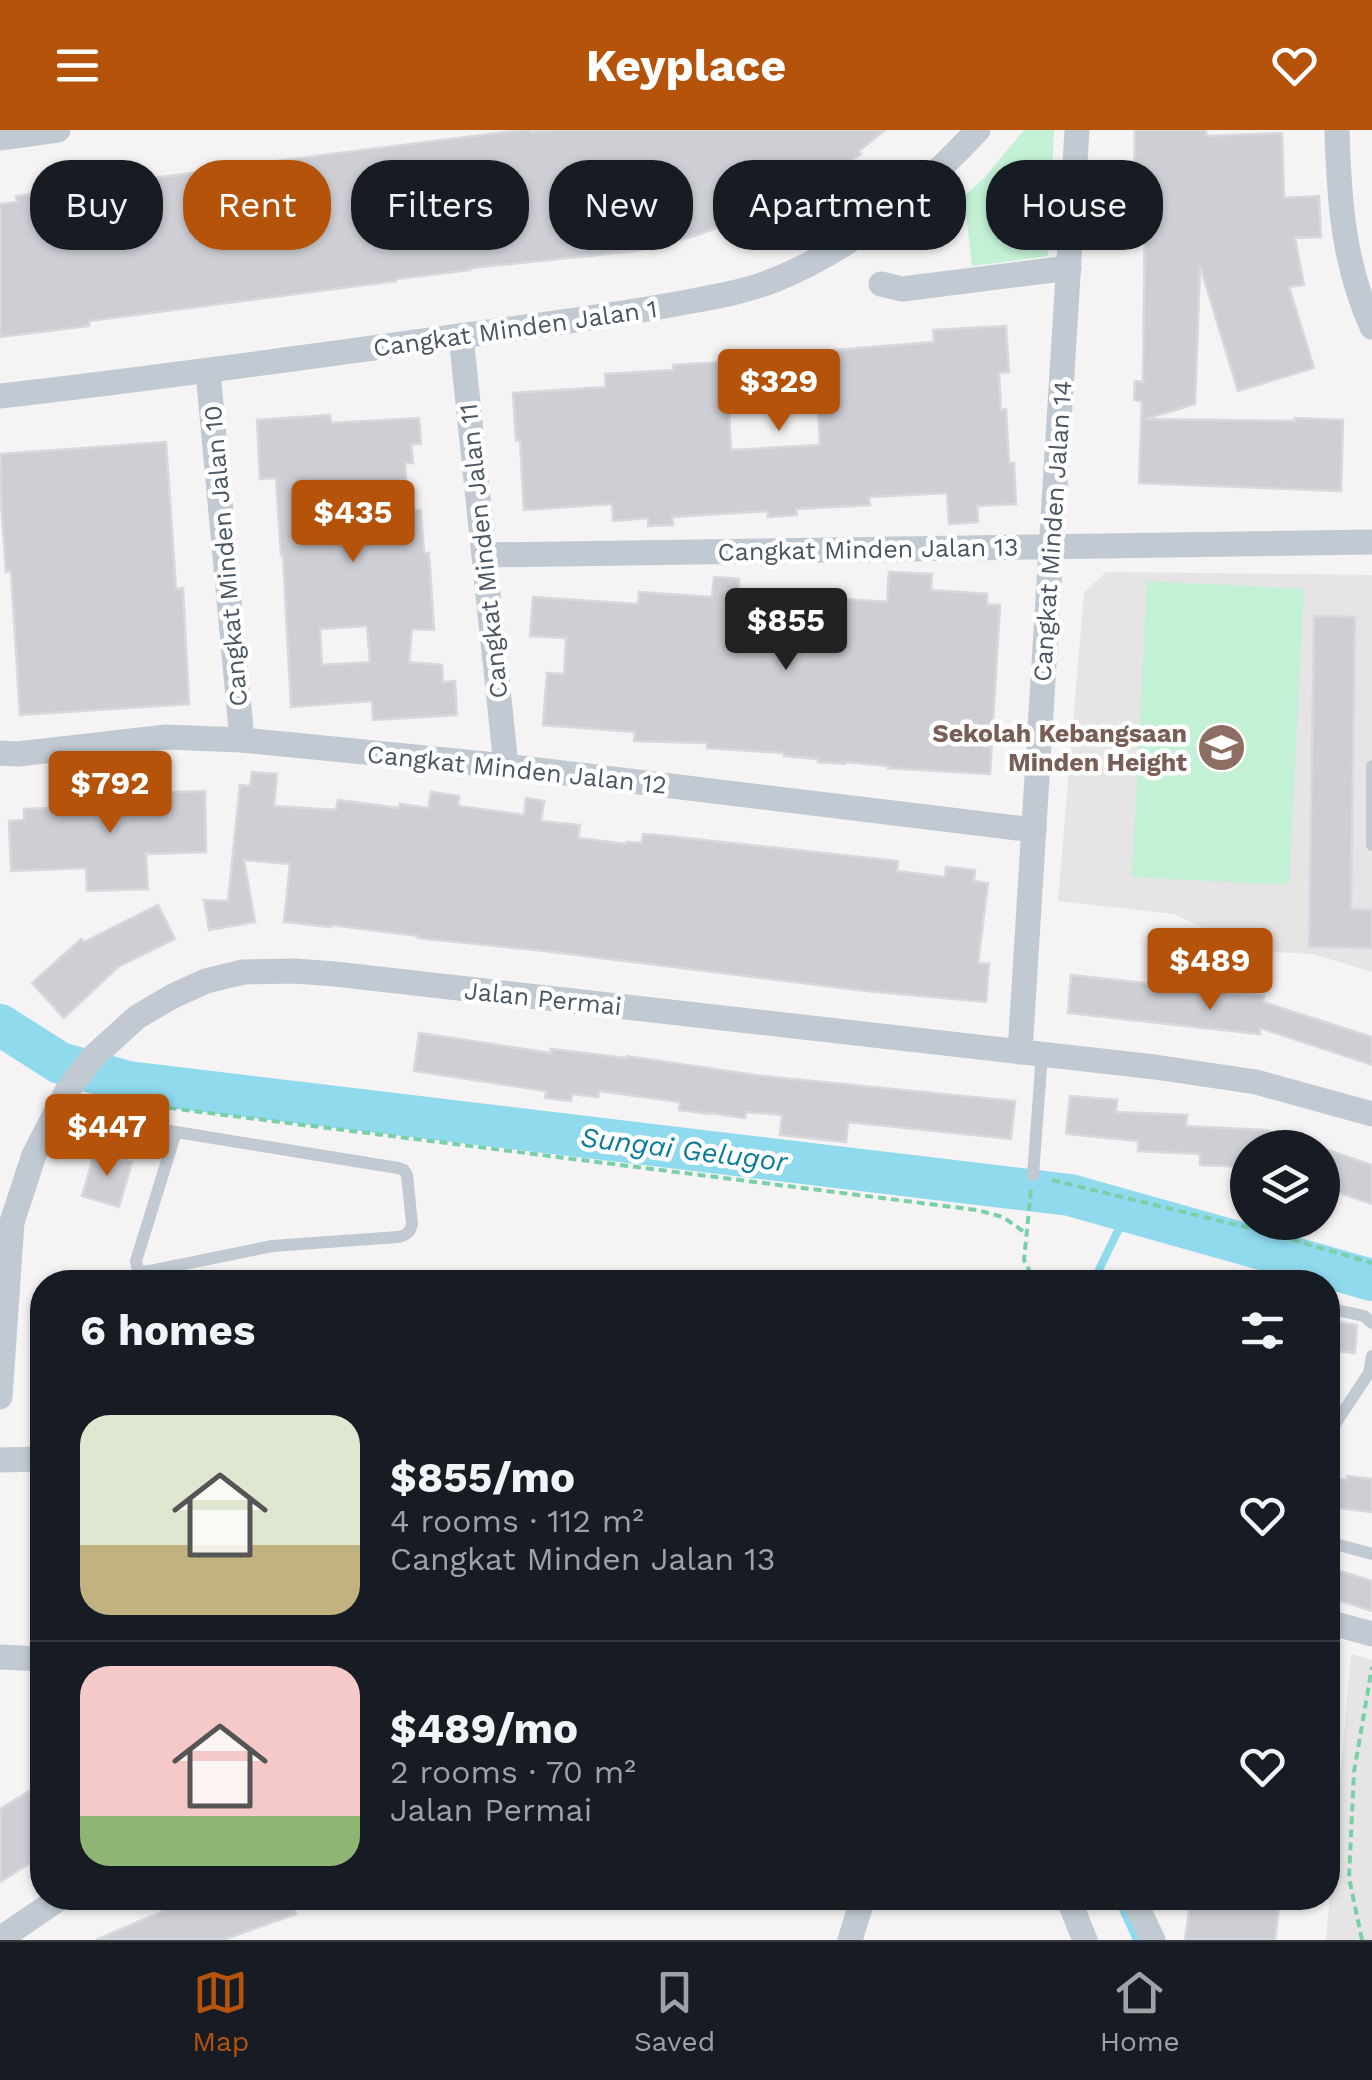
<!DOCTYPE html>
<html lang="en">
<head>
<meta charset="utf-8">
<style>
  body { margin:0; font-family:"Work Sans",sans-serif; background:#20242c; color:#f1f3f6; height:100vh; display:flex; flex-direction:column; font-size:38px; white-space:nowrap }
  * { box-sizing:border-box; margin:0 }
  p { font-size:32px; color:#9ea1a6 }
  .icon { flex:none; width:55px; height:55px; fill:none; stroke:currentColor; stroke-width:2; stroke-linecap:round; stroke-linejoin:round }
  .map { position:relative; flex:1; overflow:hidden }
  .sheet { position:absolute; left:30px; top:1140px; width:1310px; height:640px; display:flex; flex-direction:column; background:#171b24; border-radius:40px; box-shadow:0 2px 8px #0004 }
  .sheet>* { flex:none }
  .hud { position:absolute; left:30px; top:30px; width:1312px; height:90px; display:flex; gap:20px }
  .fabs { position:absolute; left:1230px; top:1000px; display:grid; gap:20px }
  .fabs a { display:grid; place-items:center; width:110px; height:110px; border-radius:50%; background:#171b24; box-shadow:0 2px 8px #0004; font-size:50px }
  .price { position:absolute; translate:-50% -85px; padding:0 22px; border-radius:10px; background:#b45309; color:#fff; font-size:32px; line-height:65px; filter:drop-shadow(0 2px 5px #0008) }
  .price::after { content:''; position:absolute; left:50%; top:60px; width:30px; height:22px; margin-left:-15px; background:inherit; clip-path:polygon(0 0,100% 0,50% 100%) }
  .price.selected { background:#222; color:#fff }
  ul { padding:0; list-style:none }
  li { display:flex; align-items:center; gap:30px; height:250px; padding:0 50px }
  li+li { border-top:2px solid #363941 }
  li span { display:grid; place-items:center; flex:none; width:280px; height:200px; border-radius:30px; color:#555 }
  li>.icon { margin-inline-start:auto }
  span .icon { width:120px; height:120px; fill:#fffc; stroke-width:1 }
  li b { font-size:42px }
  h2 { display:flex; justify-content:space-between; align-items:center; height:120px; padding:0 50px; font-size:42px }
  .chip { padding:0 35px; border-radius:40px; background:#171b24; box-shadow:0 2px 8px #0004; font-size:35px; line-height:90px }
  .chip.selected { background:#b45309; color:#fff }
  header { display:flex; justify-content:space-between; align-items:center; height:130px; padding:0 50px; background:#b45309; color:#fff; font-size:45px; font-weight:700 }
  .menu { display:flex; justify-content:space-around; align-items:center; height:140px; border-top:2px solid #363941; background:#171b24; font-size:28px; color:#9ea1a6 }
  .menu a { display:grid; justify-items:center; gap:5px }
  .menu .selected { color:#b45309 }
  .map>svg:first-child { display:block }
  .education { fill:#e6e4e5 }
  .green { fill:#c3f1d5 }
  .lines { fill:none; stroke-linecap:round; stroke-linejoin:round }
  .stream { stroke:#90daee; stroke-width:8 }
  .river { stroke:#90daee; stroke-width:42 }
  .building { fill:#cdcfd5; stroke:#d7d9de; stroke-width:2.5; fill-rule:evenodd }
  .path { stroke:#7ad0a6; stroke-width:4; stroke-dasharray:8 5; stroke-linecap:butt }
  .service { stroke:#c1cad2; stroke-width:12 }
  .minor { stroke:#c1cad2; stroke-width:25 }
  .labels { text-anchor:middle; stroke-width:9; stroke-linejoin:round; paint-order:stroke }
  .street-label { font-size:25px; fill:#4a5661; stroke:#fff }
  .education-label { font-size:25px; font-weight:bold; fill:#785e54; stroke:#fff; text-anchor:end }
  .water-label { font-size:28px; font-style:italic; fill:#0c7c9b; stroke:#fff }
</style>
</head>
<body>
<header><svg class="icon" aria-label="menu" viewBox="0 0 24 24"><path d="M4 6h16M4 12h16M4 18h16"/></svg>Keyplace<svg class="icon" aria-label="heart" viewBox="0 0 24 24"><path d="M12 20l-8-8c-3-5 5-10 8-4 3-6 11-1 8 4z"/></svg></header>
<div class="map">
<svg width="1372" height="1810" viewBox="0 0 1372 1810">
  <rect width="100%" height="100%" fill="#f5f3f3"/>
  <g class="education">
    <path d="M1106 442 1372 445V842L1313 824 1250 821 1174 784 1058 771 1084 463Z"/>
    <path d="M1351 1524 1372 1530V1810H1326Z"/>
  </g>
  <g class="green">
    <path d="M1024 0H1054L1048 126 972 136 964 66 983 49Z"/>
    <path d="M1147 451 1304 459 1289 755 1132 747Z"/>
  </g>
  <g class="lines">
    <g class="stream">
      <path d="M1093 1152 1128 1080"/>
      <path d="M1118 1768 1137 1810"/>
    </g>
    <path class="river" d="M0 895 60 933 128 952 1070 1065 1372 1150"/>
  </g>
  <g class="building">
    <path d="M522 0H530L531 2 550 0H885L859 21 861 24 798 66 698 105 636 121 471 138V140L396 149V151L89 191V196L0 207V74L17 72 16 66 215 40 216 46 261 41 260 33Z"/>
    <path d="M1135 0H1206V6L1282 3 1284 68 1319 66 1321 107 1295 108 1304 155 1289 157 1314 238 1238 261 1200 136 1195 274 1145 289 1295 291V288L1343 290 1341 361 1139 353 1142 271 1134 270 1135 251 1143 252 1145 79H1126V60H1134Z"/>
    <path d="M1006 196 1009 242 999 243 1001 280 1006 279 1009 333H1014L1016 374 977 376 978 392 949 394 947 363 869 367 870 375 796 379 797 385 768 387V381L672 387 673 395 648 396V388L613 391 612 374 524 380 520 310 516 311 513 263 606 257 605 244 673 240V235L812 227 811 222 934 212 933 200ZM815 276 818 277 820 315 731 320 729 282Z"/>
    <path d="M330 285 331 293 419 288 421 314H411L413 333H405L408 380H421L424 423H429L434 500 412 499 409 532 442 535 443 552 455 551 457 585 373 590 372 571 291 577 283 425H281L276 348 260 349 257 290ZM367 496 370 532 322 535 320 499Z"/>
    <path d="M166 312 176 459 183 458 189 574 20 585 11 441 6 442 1 370 0 324Z"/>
    <path d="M889 442 932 444 931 460 987 464V475H1000L990 644 888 638 889 636 846 632 845 634 818 632V629L784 626V623L707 618V613L634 611 635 602 543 595 547 543 564 544 566 508 530 506 533 467 638 474 639 462 712 467 714 447 739 449 738 469 789 472V465L887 472Z"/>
    <path d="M1314 486 1355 487 1351 779 1372 780V818L1309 817Z"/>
    <path d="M252 642 277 644 274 676 336 680 338 670 399 678 400 674 428 678 431 662 459 666 458 676 524 685 526 668 544 671 541 691 580 695 578 708 627 714V712L642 713 643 704 657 705 898 731 897 741 945 747 946 737 975 740 974 751 988 753 978 833 989 834 986 872 867 861 545 821 418 808 419 806 331 795V797L284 792 290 734 244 730 255 792 209 800 204 770 228 771 240 655 250 656Z"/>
    <path d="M205 661 206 722 146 724 148 759 87 761 86 738 11 741 9 691 24 690V679L84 677 83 665Z"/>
    <path d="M158 775 175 809 118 837 64 888 32 853 81 809 84 812Z"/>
    <path d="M1071 845 1264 866 1263 872 1372 907V935L1260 898V904L1068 883Z"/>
    <path d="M419 903 551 923V919L626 928 627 926 762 946 1015 971 1011 1009 848 992 846 1012 780 1005 782 985 746 982 745 988 710 983V984L679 980 680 972 599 961 598 967 572 964 571 971 545 968 546 961 414 941Z"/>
    <path d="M1070 966 1117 970 1116 982 1187 985 1186 996 1265 1000 1309 1013 1308 1018H1248V1037L1200 1035V1024L1138 1021V1011L1066 1004Z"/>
    <path d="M1322 1018 1372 1035V1074L1322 1057Z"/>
    <path d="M95 1021 132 1032 119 1077 82 1066Z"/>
    <path d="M1328 1190 1357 1195 1355 1223 1328 1220Z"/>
    <path d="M1347 1346 1372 1349V1382L1329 1377 1332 1348 1347 1350Z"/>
    <path d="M1328 1437 1372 1451V1481L1328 1467Z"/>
    <path d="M42 1653V1726L0 1752V1679Z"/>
    <path d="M193 1768H290L296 1784 223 1810H96Z"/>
    <path d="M1191 1768H1280L1275 1810H1185Z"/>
  </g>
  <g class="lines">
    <g class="path">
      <path d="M130 973 977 1080 1003 1087 1027 1104"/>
      <path d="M1052 1050 1262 1101 1372 1133"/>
      <path d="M1031 1060 1024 1130 1035 1152"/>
      <path d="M1362 1810 1349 1748 1354 1642 1372 1537"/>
    </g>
    <g class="service">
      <path d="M1372 636V715"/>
      <path d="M57 980 176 1002 398 1038 404 1040 407 1045 412 1094C410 1103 407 1105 398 1107L272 1116 145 1142 138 1140 136 1131 176 1002"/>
      <path d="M1033 1045 1042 924"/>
      <path d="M1141 1146 1182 1152"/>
      <path d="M1328 1178 1364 1186 1372 1193"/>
      <path d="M1328 1327 1335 1294 1369 1243 1372 1226"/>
      <path d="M1328 1412 1372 1424"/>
      <path d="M1294 1772 1295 1768"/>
    </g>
    <g class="minor">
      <path d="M1337 0C1339 70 1343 132 1372 197"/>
      <path d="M0 8 58 0"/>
      <path d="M881 154 902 159 1069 138"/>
      <path d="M461 206 506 636"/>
      <path d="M208 242 242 610"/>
      <path d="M0 266C166 247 331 224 496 201 556 193 616 185 676 174 708 168 741 163 772 151 852 120 920 62 978 0"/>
      <path d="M484 425 1372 412"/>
      <path d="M0 623 18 624 166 607 242 610 506 636 1034 700"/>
      <path d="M1020 922 1077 0"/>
      <path d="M0 1267 12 1092 34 1025 67 961 92 928 137 887 173 866 206 851 243 842 295 841 335 844 1155 937 1256 952 1372 984"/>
      <path d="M0 1330 42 1329"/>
      <path d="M1328 1492 1372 1504"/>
      <path d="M0 1527 42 1529"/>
      <path d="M1068 1768 1085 1810"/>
      <path d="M1133 1768 1153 1810"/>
      <path d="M0 1809 60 1768"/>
      <path d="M850 1810 863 1768"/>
    </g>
  </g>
  <defs>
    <symbol id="school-disc" viewBox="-11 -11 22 22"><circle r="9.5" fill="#8d6e63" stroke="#fff"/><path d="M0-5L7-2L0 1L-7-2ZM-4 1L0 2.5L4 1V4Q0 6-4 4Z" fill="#fff"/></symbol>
  </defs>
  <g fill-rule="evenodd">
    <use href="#school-disc" x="1194" y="590" width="55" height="55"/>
  </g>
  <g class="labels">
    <g class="street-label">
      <text transform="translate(515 198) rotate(-8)" y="9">Cangkat Minden Jalan 1</text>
      <text transform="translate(1052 401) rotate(-86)" y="9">Cangkat Minden Jalan 14</text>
      <text transform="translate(868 419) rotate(-1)" y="9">Cangkat Minden Jalan 13</text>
      <text transform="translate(483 421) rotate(-96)" y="9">Cangkat Minden Jalan 11</text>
      <text transform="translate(225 426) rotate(-95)" y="9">Cangkat Minden Jalan 10</text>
      <text transform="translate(517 639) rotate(6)" y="9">Cangkat Minden Jalan 12</text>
      <text transform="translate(543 868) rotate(6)" y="9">Jalan Permai</text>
    </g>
    <g class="education-label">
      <text x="1187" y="612">Sekolah Kebangsaan<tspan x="1187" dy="29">Minden Height</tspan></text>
    </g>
    <g class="water-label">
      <text transform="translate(684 1019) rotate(7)" y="10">Sungai Gelugor</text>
    </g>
  </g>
</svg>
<div class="fabs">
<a><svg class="icon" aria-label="layers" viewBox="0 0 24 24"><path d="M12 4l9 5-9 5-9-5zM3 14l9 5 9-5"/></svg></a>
</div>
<b class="price" style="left:779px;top:304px">$329</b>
<b class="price" style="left:353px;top:435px">$435</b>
<b class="price selected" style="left:786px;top:543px">$855</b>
<b class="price" style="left:110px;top:706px">$792</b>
<b class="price" style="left:1210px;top:883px">$489</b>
<b class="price" style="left:107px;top:1049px">$447</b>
<div class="hud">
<a class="chip">Buy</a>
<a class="chip selected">Rent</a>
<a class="chip">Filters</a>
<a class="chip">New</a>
<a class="chip">Apartment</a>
<a class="chip">House</a>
</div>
<section class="sheet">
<h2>6 homes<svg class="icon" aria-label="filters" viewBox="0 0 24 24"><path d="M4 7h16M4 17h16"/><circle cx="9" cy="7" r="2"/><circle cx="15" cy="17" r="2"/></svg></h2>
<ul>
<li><span style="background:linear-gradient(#dfe7d0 65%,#c2b280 0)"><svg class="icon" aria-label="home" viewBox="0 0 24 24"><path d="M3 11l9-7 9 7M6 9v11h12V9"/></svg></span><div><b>$855/mo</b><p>4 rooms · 112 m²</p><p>Cangkat Minden Jalan 13</p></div><svg class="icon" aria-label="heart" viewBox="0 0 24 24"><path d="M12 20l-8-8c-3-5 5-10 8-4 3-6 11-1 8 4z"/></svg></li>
<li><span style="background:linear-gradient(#f6c9c9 75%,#8fb573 0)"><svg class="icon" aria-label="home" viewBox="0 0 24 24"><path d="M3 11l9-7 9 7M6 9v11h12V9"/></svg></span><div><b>$489/mo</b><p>2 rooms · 70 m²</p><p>Jalan Permai</p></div><svg class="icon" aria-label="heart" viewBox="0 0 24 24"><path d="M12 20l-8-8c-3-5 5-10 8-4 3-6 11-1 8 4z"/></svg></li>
</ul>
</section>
</div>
<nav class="menu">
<a class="selected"><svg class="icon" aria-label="map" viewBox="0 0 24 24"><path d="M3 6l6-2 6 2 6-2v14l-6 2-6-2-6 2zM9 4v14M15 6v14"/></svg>Map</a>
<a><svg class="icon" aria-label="saved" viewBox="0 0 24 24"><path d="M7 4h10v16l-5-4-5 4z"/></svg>Saved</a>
<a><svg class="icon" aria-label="home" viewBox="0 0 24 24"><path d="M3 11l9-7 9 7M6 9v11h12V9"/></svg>Home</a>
</nav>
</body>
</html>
